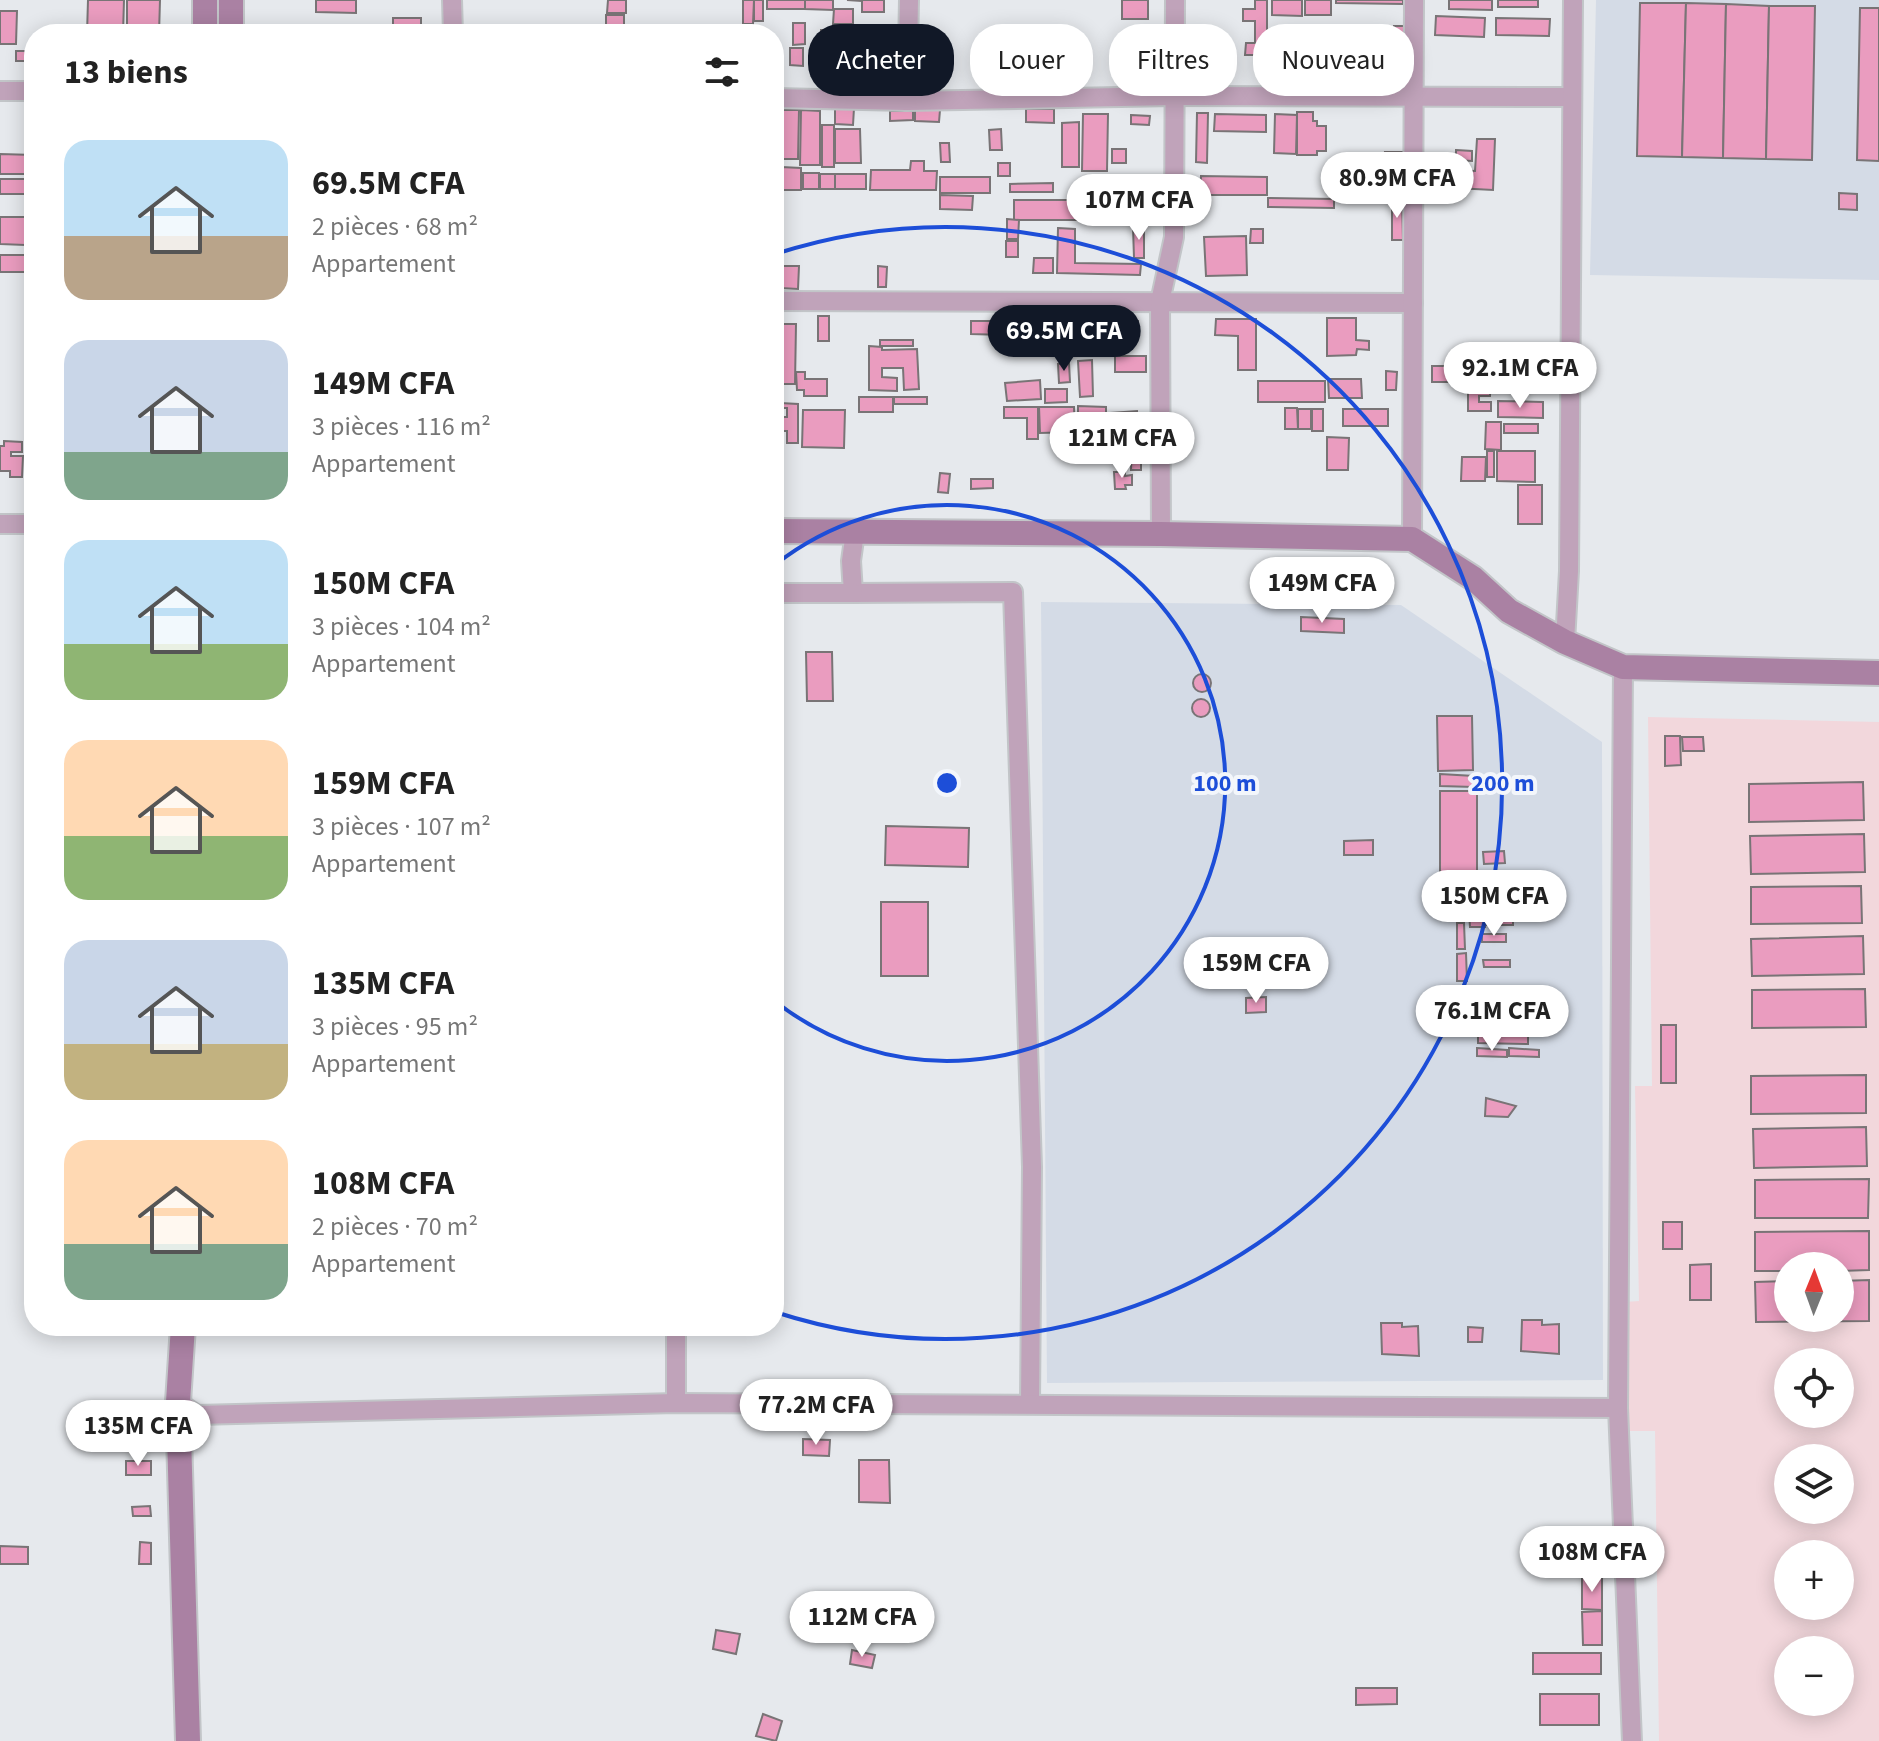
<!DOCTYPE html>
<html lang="fr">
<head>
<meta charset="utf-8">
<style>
  body { margin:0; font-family:"Source Sans 3",sans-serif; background:#f6f6f6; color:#222; height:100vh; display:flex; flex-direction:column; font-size:30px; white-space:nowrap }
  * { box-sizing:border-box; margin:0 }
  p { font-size:26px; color:#767676 }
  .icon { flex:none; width:44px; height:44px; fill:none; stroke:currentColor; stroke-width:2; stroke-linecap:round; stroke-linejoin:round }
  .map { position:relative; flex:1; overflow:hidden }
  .sheet { position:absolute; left:24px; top:24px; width:760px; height:1312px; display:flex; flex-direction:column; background:#fff; border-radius:32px; box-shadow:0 4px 20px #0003 }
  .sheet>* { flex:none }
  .guide { position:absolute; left:808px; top:24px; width:760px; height:72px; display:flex; gap:16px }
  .needle { width:52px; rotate:1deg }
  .fabs { position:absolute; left:1774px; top:1252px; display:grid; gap:16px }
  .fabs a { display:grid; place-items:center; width:80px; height:80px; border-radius:50%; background:#fff; box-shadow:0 4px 20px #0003; font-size:40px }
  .price { position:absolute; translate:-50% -68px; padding:0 18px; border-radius:28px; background:#fff; color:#222; font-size:26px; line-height:52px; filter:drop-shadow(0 2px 4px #0008) }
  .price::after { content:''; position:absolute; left:50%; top:48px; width:24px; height:18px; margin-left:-12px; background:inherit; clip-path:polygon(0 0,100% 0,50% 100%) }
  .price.on { background:#111827; color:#fff }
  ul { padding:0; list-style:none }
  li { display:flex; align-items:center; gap:24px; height:200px; padding:0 40px }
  li span { display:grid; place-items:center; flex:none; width:224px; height:160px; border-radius:24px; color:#555 }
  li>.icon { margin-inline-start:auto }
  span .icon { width:96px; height:96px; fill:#fffc; stroke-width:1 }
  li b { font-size:34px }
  h2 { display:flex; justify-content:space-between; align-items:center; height:96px; padding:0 40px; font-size:34px }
  .tag { padding:0 28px; border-radius:32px; background:#fff; box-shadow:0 4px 20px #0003; font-size:28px; line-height:72px }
  .tag.on { background:#111827; color:#fff }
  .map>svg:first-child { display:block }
  .commercial { fill:#f2d7dc; fill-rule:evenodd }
  .built { fill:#d4dbe6 }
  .building { fill:#ea9cbf; stroke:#797476; stroke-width:2 }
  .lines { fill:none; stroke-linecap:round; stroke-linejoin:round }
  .street-casing { stroke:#c2c5c8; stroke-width:22 }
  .secondary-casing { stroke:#c2c5c8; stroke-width:28 }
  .street { stroke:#c0a3ba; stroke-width:18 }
  .secondary { stroke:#aa81a3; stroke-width:24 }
  .ring { fill:none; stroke:#1d4ed8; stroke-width:4 }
  .centre { fill:#1d4ed8; stroke:#f3f6fb; stroke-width:4 }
  .ring-label { font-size:24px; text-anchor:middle; font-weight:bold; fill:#1d4ed8; stroke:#f3f6fb; stroke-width:8; stroke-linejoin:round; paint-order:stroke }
</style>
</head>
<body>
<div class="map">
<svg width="1879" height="1741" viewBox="0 0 1879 1741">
  <rect width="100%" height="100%" fill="#e6e9ed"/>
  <path class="commercial" d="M1648 717 1879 722V1741H1659L1655 1431H1627L1625 1302 1639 1301 1635 1086H1652ZM1788 1266H1840V1318H1788ZM1788 1362H1840V1414H1788ZM1788 1458H1840V1510H1788ZM1788 1554H1840V1606H1788ZM1788 1650H1840V1702H1788Z"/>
  <g class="built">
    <path d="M1596 0H1879V280L1590 275Z"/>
    <path d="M1041 602 1401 605 1602 742 1603 1380 1047 1383Z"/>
  </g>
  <g class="building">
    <path d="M88 0H124L123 34H87Z"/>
    <path d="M127 0H160L159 34H127Z"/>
    <path d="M316 0H356V13L316 12Z"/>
    <path d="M608 0H626V13H607Z"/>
    <path d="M743 0H754L753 24H743Z"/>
    <rect x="754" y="0" width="9" height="21"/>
    <rect x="767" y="0" width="38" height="9"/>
    <path d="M805 0H833V10L805 9Z"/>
    <path d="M847 0H884V12H862V1Z"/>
    <rect x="1122" y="0" width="26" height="19"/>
    <path d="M1255 0H1267V55H1245L1246 43H1255V21H1243V9H1255Z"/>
    <path d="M1272 0H1302V16L1272 15Z"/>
    <rect x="1305" y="0" width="26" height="15"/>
    <path d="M1336 0H1403V4L1336 3Z"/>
    <path d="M1449 0H1492V10L1449 9Z"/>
    <rect x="1498" y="0" width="40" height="7"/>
    <path d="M1640 3H1686L1682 157 1637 156Z"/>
    <path d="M1686 3 1726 4 1723 158 1682 157Z"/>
    <path d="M1726 4 1769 6 1766 159 1723 158Z"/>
    <path d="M1769 6H1815L1812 160 1766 159Z"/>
    <path d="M1860 8H1879V161L1857 160Z"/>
    <path d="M834 9H853V24H833Z"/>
    <path d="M0 11H17L16 44H0Z"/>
    <rect x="606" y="15" width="18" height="19"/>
    <path d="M1436 16 1485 18 1484 37 1435 35Z"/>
    <rect x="393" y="18" width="28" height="10"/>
    <path d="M1496 18 1550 19 1549 36 1496 35Z"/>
    <path d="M793 23H805V44L793 45Z"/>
    <path d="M833 24H853L852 44H833Z"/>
    <path d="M1394 26H1404V47H1393Z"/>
    <path d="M1338 29H1361V66L1337 65Z"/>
    <rect x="821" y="30" width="10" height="20"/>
    <rect x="1302" y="38" width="10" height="28"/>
    <rect x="1288" y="40" width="13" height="27"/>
    <rect x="832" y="46" width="12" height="18"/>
    <path d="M790 48H803V66L790 65Z"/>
    <path d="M874 48H882L881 65 867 64V55H874Z"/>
    <rect x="16" y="51" width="18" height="10"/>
    <path d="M885 52 902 53V65H884Z"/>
    <path d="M844 54 867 55V64H844Z"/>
    <path d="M1365 58H1393L1392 68H1365Z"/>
    <path d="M835 108H854L853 125 835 124Z"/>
    <path d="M915 109 940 110 939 122 915 121Z"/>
    <path d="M1026 109H1054V123L1026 122Z"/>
    <path d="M778 110H799L798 159H778Z"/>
    <path d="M801 110 820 111V165H800Z"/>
    <path d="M890 111H913V120L890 121Z"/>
    <path d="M1297 112H1313V121H1317V126H1326V151H1317V155H1297Z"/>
    <path d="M1197 113H1208L1207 163 1196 162Z"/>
    <path d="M1083 114H1108L1107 171H1082Z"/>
    <path d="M1215 114 1266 115V132L1214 131Z"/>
    <path d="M1275 114 1297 115 1296 154 1274 153Z"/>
    <path d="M1131 115 1150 116 1149 125 1131 124Z"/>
    <path d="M1079 122V167H1062V123Z"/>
    <rect x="822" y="125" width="12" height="42"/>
    <path d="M835 129H860L861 163H835Z"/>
    <path d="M1001 129 1002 150H990L989 130Z"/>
    <path d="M1477 139H1495L1493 190 1456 188V170L1475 171Z"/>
    <path d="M940 143H949L950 162H941Z"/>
    <rect x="1112" y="149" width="14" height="14"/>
    <path d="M1456 150 1472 151V161L1456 160Z"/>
    <path d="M1385 152H1404V162L1386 163Z"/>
    <path d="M0 154 34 155V174H0Z"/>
    <path d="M911 161H924V171H937L936 190H870L871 170H910Z"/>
    <rect x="998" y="163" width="12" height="13"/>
    <path d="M1385 164H1404L1403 196 1336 195V179L1385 180Z"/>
    <path d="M781 167 801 168V190H774V174H781Z"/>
    <rect x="803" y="173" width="16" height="16"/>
    <rect x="820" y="174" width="15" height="15"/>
    <rect x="835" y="174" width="31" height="15"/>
    <path d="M1201 176 1267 177V195H1200Z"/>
    <rect x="940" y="177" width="50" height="16"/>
    <rect x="0" y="179" width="32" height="15"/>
    <path d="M1081 179 1148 180V201H1144V207H1080Z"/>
    <path d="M1053 183V192H1010V184Z"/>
    <path d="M1839 193 1857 194V210L1839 209Z"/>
    <path d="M940 195 973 196 972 210 940 209Z"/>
    <path d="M1268 198 1334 199V208L1268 207Z"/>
    <path d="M1392 198 1402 199 1403 240H1392Z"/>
    <path d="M1014 200H1079L1080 220H1014Z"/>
    <path d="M0 217H26L25 245 0 244Z"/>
    <path d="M1007 219 1019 220 1018 239H1007Z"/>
    <path d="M1133 227H1144V258H1134Z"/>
    <path d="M1058 228 1075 229V263L1141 264 1140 275 1057 273Z"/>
    <path d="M1251 229H1263V243H1250Z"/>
    <path d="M1246 236 1247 275 1206 276 1204 237Z"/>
    <rect x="1006" y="241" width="12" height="16"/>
    <rect x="0" y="255" width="34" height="17"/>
    <path d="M1034 258H1053V273H1033Z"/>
    <path d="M780 266H799L798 289 780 288Z"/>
    <path d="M878 266 887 267 886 287H878Z"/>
    <rect x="818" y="316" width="11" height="25"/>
    <path d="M1327 318H1356V340L1369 341V350L1357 349 1356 355 1327 356Z"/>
    <rect x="1038" y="319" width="36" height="11"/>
    <path d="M1216 319H1256V370H1238V336L1215 335Z"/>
    <path d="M971 321H1004V335L971 334Z"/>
    <rect x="1121" y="321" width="17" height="13"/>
    <path d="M782 324H796L795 384H781Z"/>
    <path d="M1081 327 1113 328 1111 355 1079 353Z"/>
    <rect x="880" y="340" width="33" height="6"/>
    <path d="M869 346 882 347V350L917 349 919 389 904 390 903 368H882V377L897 378V391L869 390Z"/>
    <rect x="1115" y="356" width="31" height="16"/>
    <path d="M1092 360 1093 396 1080 397 1078 361Z"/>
    <path d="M1069 363 1070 382 1059 383 1058 364Z"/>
    <rect x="1432" y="366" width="29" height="16"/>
    <path d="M1386 371 1397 372 1396 390H1386Z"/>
    <path d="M796 372H805V379H827V396H804V390H797Z"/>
    <path d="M1468 372H1491L1490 396H1479V402H1491V411H1468Z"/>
    <path d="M1328 379H1361L1362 398H1329Z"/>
    <path d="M1040 380 1041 399 1007 401 1005 383Z"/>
    <rect x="1258" y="381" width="67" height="21"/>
    <path d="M1045 389H1067V402L1045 403Z"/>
    <rect x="859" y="397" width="34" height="15"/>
    <rect x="894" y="397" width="33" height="7"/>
    <path d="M1498 401 1543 402V418L1498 417Z"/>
    <path d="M780 403 798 404V443H787V431H781V417H787V408H780Z"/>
    <path d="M1078 406 1106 407V439H1078Z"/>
    <path d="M1004 407H1038V439H1027V418H1004Z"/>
    <path d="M1039 407H1074L1075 432 1040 433Z"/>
    <path d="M1285 408H1297L1298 429H1285Z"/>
    <rect x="1298" y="409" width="13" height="20"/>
    <rect x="1312" y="409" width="11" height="22"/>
    <rect x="1343" y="409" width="45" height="17"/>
    <path d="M803 410H845L844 448 802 447Z"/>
    <path d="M1137 411 1138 436 1112 437 1111 413Z"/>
    <path d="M1486 422H1501V450L1485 449Z"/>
    <rect x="1504" y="424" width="34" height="9"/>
    <path d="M1327 437 1349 438 1348 470H1327Z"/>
    <path d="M4 441 22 442V452H11V456H23L22 477H10V471H0V446H4Z"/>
    <path d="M1132 442H1141V470H1131Z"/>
    <rect x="1487" y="451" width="7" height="26"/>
    <path d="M1497 451H1535V482L1497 481Z"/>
    <path d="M1462 457H1486L1485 481H1461Z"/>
    <path d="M1114 472H1125V476L1132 475V485H1125L1126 489H1115Z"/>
    <path d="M940 473 950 474 948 493 938 492Z"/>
    <path d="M971 479H993V488L971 489Z"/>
    <rect x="1518" y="485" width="24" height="39"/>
    <path d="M1301 617 1344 619V633L1301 631Z"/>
    <path d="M806 652H832L833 701H807Z"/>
    <circle cx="1202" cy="683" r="9"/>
    <circle cx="1201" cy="708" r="9"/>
    <path d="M1437 716H1472L1473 770 1438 771Z"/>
    <path d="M1665 736H1680L1681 765 1665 766Z"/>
    <path d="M1682 737H1703L1704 751H1683Z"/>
    <path d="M1440 774 1474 776V787L1440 786Z"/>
    <path d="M1863 782 1864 820 1749 822V784Z"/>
    <path d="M1440 791H1477V878H1457V892H1440Z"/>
    <path d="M886 826 969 828 968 867 885 865Z"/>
    <path d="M1864 834 1865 872 1751 874 1750 836Z"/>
    <path d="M1373 840V855H1344V841Z"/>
    <path d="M1504 851 1505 863 1484 864 1483 852Z"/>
    <path d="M1485 877H1511L1512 886H1485Z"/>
    <path d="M1861 886 1862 923 1751 924V887Z"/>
    <rect x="881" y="902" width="47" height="74"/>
    <path d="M1469 912H1484L1485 927H1470Z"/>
    <rect x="1487" y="916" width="26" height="9"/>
    <path d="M1457 923H1464L1465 949H1457Z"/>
    <rect x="1482" y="934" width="24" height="8"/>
    <path d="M1863 936 1864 974 1752 976 1751 939Z"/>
    <path d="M1466 953 1467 981H1457V954Z"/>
    <path d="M1483 960H1510V967H1484Z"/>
    <circle cx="1244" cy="975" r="13"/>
    <path d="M1865 989 1866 1027 1752 1028V990Z"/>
    <path d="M1266 997V1012L1246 1013V998Z"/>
    <rect x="1661" y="1025" width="15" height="58"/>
    <path d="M1478 1034 1528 1035V1044L1478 1043Z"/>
    <path d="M1477 1048 1507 1050V1057L1477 1056Z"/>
    <path d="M1509 1048 1539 1050V1057L1509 1056Z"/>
    <path d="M1866 1075V1113L1751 1114V1076Z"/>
    <path d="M1486 1098 1516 1106 1508 1117 1485 1116Z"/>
    <path d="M1866 1127 1867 1166 1754 1168 1753 1129Z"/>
    <path d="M1869 1179 1868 1218H1755V1180Z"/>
    <rect x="1663" y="1222" width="19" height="27"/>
    <path d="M1869 1231V1270L1840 1271V1266H1788V1271H1755V1232Z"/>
    <path d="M1711 1264V1300H1690V1265Z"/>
    <path d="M1869 1280V1321L1756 1322 1755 1282 1788 1281V1318H1840V1281Z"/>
    <path d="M1522 1320H1542V1325L1559 1324V1354L1521 1351Z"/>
    <path d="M1381 1323H1402V1327L1418 1326 1419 1356 1382 1354Z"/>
    <path d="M1468 1327 1483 1328 1482 1342H1468Z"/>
    <path d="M803 1439 830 1440 829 1456 803 1455Z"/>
    <path d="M859 1460H889L890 1503 859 1502Z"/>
    <rect x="126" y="1461" width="25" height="14"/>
    <path d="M150 1506 151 1516H133L132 1507Z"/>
    <path d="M140 1542 151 1543V1564H139Z"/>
    <path d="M0 1546 28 1547V1564H0Z"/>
    <path d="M1582 1577 1602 1578V1610L1582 1609Z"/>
    <path d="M1602 1611V1645H1583L1582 1612Z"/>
    <path d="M716 1630 740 1634 736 1654 713 1649Z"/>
    <path d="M852 1650 875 1655 872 1668 850 1664Z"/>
    <rect x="1533" y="1653" width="68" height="21"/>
    <path d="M1356 1688H1397V1704L1356 1705Z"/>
    <rect x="1540" y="1694" width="59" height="31"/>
    <path d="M763 1714 782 1721 776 1741 756 1736Z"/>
  </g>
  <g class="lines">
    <defs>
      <g id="street">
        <path d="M452 0 453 34"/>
        <path d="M0 91H34"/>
        <path d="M774 98 907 101 1173 96 1572 97"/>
        <path d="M907 101 909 0"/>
        <path d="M774 301 1413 303"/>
        <path d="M0 524H34"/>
        <path d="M855 532 851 561 853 593 1013 592 1032 1167 1030 1403"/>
        <path d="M1161 534 1160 302 1174 237 1175 0"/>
        <path d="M1412 539 1414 0"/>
        <path d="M774 593H853"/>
        <path d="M1565 642 1569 571 1573 0"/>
        <path d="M1623 667 1618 1408 1632 1741"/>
        <path d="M676 1326V1403"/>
        <path d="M178 1402 197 1415 676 1403 1618 1408"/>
      </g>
      <g id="secondary">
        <path d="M231 0V34"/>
        <path d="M205 34V0"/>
        <path d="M774 531 1161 534 1412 539 1473 578 1509 611 1565 642 1623 667 1879 673"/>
        <path d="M183 1326 178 1402 188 1741"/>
      </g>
    </defs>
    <use href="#street" class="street-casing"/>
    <use href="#secondary" class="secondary-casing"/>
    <use href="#street" class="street"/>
    <use href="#secondary" class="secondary"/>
  </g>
  <g class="ring">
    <path d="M776 564A278 278 0 1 1 776 1002"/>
    <path d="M775 254A556 556 0 1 1 775 1312"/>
  </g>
  <circle cx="947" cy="783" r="12" class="centre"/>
  <g class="ring-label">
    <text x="1225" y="791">100 m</text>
    <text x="1503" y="791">200 m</text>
  </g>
</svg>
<div class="fabs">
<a><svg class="needle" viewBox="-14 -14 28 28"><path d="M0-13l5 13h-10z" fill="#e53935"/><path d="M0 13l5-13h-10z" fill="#767676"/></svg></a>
<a><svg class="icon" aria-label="locate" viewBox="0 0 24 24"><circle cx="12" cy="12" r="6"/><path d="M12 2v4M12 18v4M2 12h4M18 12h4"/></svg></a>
<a><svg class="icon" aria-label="layers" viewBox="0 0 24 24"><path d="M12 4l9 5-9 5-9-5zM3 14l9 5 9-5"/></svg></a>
<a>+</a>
<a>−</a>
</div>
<b class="price" style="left:1397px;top:220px">80.9M CFA</b>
<b class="price" style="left:1139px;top:242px">107M CFA</b>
<b class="price on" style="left:1064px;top:373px">69.5M CFA</b>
<b class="price" style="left:1520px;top:410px">92.1M CFA</b>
<b class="price" style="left:1122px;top:480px">121M CFA</b>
<b class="price" style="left:1322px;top:625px">149M CFA</b>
<b class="price" style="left:1494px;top:938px">150M CFA</b>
<b class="price" style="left:1256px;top:1005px">159M CFA</b>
<b class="price" style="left:1492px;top:1053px">76.1M CFA</b>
<b class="price" style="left:816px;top:1447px">77.2M CFA</b>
<b class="price" style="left:138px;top:1468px">135M CFA</b>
<b class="price" style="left:1592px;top:1594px">108M CFA</b>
<b class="price" style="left:862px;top:1659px">112M CFA</b>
<div class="guide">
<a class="tag on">Acheter</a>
<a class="tag">Louer</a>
<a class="tag">Filtres</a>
<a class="tag">Nouveau</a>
</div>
<section class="sheet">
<h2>13 biens<svg class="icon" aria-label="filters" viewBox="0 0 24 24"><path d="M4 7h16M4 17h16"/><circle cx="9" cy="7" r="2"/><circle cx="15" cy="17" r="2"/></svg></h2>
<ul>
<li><span style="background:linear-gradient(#bfe0f5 60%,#b9a48a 0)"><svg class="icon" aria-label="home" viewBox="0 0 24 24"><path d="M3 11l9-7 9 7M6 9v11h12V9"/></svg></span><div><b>69.5M CFA</b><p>2 pièces · 68 m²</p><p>Appartement</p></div></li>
<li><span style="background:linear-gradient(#c9d6e8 70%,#7fa58c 0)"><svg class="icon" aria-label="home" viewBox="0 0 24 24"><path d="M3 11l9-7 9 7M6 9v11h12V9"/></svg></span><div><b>149M CFA</b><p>3 pièces · 116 m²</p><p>Appartement</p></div></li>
<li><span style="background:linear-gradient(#bfe0f5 65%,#8fb573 0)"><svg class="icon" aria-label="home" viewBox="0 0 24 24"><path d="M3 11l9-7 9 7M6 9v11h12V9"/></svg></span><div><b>150M CFA</b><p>3 pièces · 104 m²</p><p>Appartement</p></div></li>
<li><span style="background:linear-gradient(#ffd9b3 60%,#8fb573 0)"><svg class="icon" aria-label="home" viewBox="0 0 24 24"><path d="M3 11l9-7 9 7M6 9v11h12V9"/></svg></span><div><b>159M CFA</b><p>3 pièces · 107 m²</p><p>Appartement</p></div></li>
<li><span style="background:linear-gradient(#c9d6e8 65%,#c2b280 0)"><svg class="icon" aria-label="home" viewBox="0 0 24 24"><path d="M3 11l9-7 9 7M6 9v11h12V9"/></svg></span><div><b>135M CFA</b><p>3 pièces · 95 m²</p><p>Appartement</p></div></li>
<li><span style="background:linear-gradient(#ffd9b3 65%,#7fa58c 0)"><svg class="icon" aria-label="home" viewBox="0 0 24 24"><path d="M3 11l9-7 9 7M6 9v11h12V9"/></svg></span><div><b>108M CFA</b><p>2 pièces · 70 m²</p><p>Appartement</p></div></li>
</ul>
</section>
</div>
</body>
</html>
